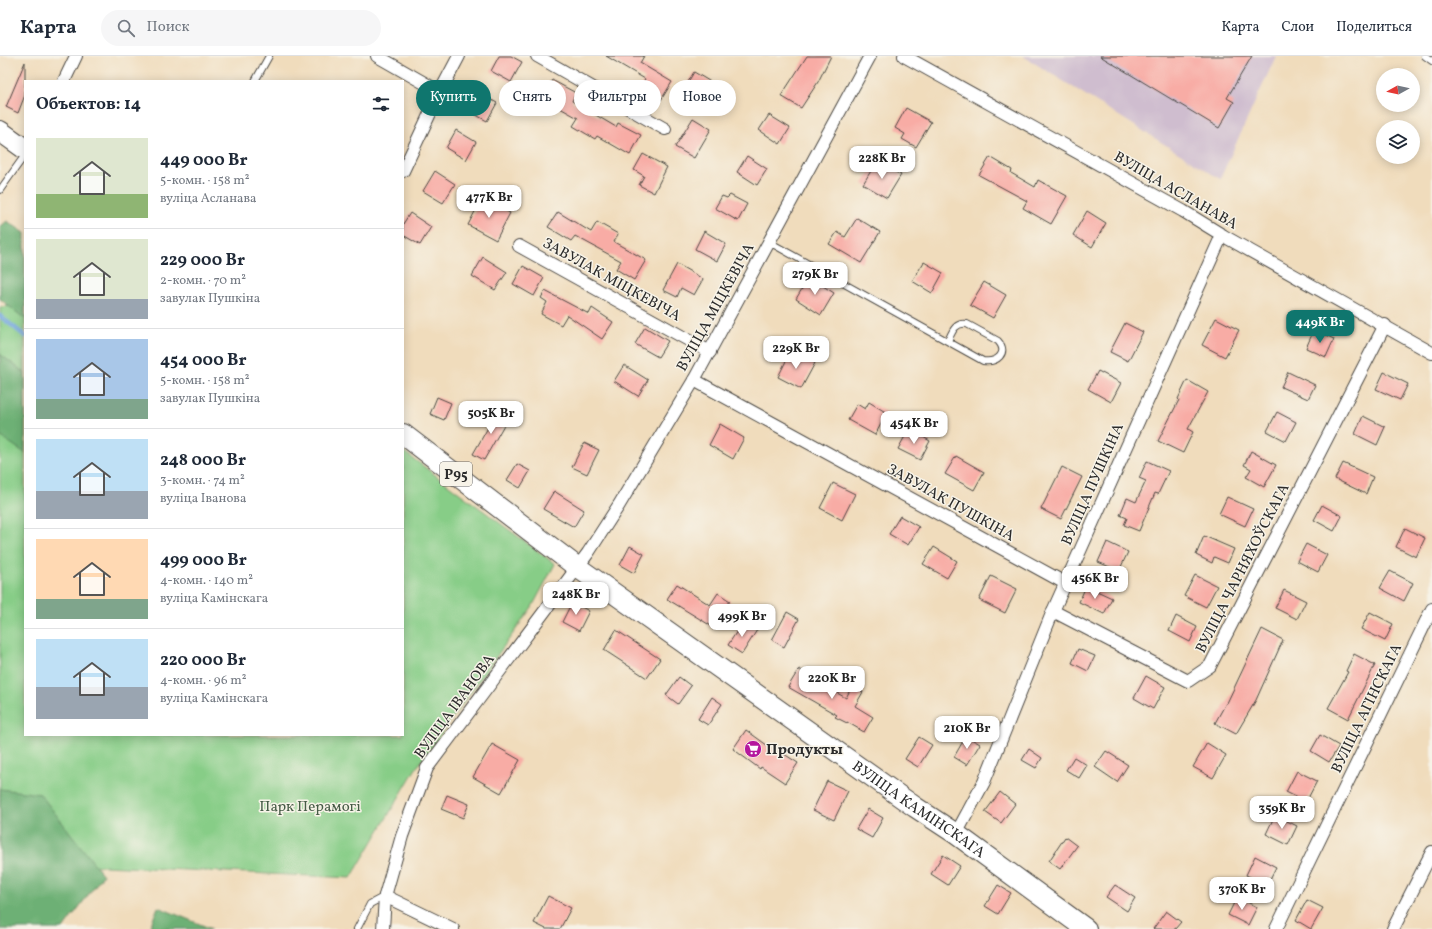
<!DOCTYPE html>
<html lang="ru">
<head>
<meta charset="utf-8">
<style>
  body { margin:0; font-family:Vollkorn,serif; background:#f6f6f7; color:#1f2937; height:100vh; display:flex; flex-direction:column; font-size:15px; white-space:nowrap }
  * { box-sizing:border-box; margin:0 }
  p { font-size:13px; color:#747a83 }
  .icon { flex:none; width:22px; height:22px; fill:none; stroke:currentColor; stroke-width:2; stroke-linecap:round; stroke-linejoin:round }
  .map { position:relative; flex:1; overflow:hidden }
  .sheet { position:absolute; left:24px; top:24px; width:380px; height:656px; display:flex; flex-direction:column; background:#fff; border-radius:0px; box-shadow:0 2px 10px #0003 }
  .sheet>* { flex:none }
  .top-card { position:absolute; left:416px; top:24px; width:380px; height:36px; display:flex; gap:8px }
  .needle { width:26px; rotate:262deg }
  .buttons { position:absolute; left:1376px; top:12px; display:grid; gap:8px }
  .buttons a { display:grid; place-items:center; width:44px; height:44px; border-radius:50%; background:#fff; box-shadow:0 2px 10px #0003; font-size:20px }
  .price { position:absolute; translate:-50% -34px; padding:0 9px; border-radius:8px; background:#fff; color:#222; font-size:13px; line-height:26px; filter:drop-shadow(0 1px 2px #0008) }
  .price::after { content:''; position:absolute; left:50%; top:24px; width:12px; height:9px; margin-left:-6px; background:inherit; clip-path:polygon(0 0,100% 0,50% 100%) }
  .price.current { background:#0f766e; color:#fff }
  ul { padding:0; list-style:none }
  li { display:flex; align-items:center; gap:12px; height:100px; padding:0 12px }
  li+li { border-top:1px solid #e0e1e3 }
  li span { display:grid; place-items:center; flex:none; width:112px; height:80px; border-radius:0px; color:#555 }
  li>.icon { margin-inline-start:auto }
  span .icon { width:48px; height:48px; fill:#fffc; stroke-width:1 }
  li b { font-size:17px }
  h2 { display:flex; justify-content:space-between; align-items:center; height:48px; padding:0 12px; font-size:17px }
  .pill { padding:0 14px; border-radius:18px; background:#fff; box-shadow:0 2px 10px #0003; font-size:14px; line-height:36px }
  .pill.current { background:#0f766e; color:#fff }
  header { display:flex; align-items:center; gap:24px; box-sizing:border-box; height:56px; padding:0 20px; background:#fff; border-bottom:1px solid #e0e1e3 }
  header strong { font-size:19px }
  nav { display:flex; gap:22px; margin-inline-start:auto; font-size:14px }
  .search { width:280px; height:36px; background:#f6f6f7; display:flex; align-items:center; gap:10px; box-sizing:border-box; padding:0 14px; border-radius:22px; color:#747a83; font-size:15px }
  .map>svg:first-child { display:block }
  .industrial { fill:#cfbdcf }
  .green { fill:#87cd87; stroke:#597c59 }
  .forest { fill:#6db074; stroke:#4c6e50 }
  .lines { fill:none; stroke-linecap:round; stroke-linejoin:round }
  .stream { stroke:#6fa5dd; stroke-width:4.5 }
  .building { fill:#f8aca5 }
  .lane-casing { stroke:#494641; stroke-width:8 }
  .street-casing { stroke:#494641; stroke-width:14 }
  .primary-casing { stroke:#494641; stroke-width:22 }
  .lane { stroke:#fff; stroke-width:6 }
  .street { stroke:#fff; stroke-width:12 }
  .primary { stroke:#fff; stroke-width:20 }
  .labels { text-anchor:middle; stroke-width:3; stroke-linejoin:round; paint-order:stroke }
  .shield { fill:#f7f3e8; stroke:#686764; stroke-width:1 }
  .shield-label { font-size:14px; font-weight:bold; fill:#2b2b2b }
  .street-label { font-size:15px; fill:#2b2b2b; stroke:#f7f3e8 }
  .poi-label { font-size:15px; font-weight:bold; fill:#2b2b2b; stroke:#f7f3e8; text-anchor:start }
  .park-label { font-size:15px; fill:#475c47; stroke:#f7f3e8 }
</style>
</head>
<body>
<header>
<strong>Карта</strong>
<div class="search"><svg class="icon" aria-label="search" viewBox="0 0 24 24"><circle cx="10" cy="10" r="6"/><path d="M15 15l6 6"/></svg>Поиск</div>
<nav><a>Карта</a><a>Слои</a><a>Поделиться</a></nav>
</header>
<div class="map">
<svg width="1432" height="873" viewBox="0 0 1432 873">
  <rect width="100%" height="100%" fill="#f7f3e8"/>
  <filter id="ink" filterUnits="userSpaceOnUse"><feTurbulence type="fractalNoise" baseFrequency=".025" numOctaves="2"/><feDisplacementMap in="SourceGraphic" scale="8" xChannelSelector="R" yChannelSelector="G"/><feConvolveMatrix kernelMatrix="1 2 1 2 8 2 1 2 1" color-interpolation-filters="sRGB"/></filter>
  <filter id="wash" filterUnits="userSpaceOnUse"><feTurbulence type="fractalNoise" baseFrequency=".012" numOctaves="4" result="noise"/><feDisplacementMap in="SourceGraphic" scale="16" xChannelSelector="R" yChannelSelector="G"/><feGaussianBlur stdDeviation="0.9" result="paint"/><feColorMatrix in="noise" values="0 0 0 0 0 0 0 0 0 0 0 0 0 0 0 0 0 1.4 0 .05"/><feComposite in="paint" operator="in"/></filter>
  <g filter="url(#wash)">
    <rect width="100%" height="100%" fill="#f0dcbc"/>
    <path class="industrial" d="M1023 0H1276L1220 123Z"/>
    <path class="green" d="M25 249V679H403V395L555 508 532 551 415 714 351 822 0 805V251Z"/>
    <g class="forest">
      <path d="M7 165 25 177V263L0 243V171Z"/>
      <path d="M0 298 25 317V397L0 380Z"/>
      <path d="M0 733 40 738 103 819 63 873H0Z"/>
      <path d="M158 851 212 873H149Z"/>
    </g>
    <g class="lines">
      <path class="stream" d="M0 260 25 280"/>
    </g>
    <g id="blocks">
      <g class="building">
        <path d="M499 0H511L522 6 511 26 491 15Z"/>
        <path d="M606 0H644L640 7 672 26 661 44 640 31 645 23Z"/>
        <path d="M807 0H831L818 26 801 52 781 40Z"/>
        <path d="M1100 0H1252L1227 42 1234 46 1219 72Z"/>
        <path d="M25 6V39L18 57 6 51Z"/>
        <path d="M694 16 714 28 702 48 682 36Z"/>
        <path d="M552 24 576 37 572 45 616 71 618 67 641 79 630 99 597 80 595 83 573 70 578 62 542 42Z"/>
        <path d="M477 36 497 47 487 65 467 54Z"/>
        <path d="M906 52 931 66 916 91 902 83 905 78 895 72Z"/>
        <path d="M769 59 790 72 780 88 759 74Z"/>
        <path d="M693 62 711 73 694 102 675 91Z"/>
        <path d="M456 74 476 86 466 104 446 92Z"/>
        <path d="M643 98 667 111 654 137 639 129 644 120 634 114Z"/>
        <path d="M747 100 767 113 757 129 737 116Z"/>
        <path d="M990 101 1012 114 1011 117 1035 131 1038 124 1067 140 1051 168 1023 152 1027 145 979 119Z"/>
        <path d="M877 105 901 119 887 142 863 128Z"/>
        <path d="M435 115 455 128 443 147 423 135Z"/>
        <path d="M730 139 747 148 738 165 715 152 722 140 727 142Z"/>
        <path d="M482 142 510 157 496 184 468 169Z"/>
        <path d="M1087 155 1106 167 1092 191 1073 179Z"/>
        <path d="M558 156 591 176 597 166 618 178 614 186 646 204 634 224 616 213 621 205 575 180 571 185 548 171Z"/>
        <path d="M410 157 431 171 420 189 403 179V168Z"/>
        <path d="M857 162 880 176 861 207 829 188 837 176 845 181Z"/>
        <path d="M704 175 726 188 717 205 695 193Z"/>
        <path d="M483 201 507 216 495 234 472 220Z"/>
        <path d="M924 206 943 217 932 237 912 225Z"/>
        <path d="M677 208 703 223 694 239 681 232 677 241 663 234Z"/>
        <path d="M523 210 544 222 534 240 513 228Z"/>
        <path d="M809 221 834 237 821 259 796 243Z"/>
        <path d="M984 226 1006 239 993 262 970 249Z"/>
        <path d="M545 235 589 258 592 252 613 266 602 283 567 259 561 269 541 258 547 246 541 242Z"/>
        <path d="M1216 262 1239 274 1225 301 1202 289Z"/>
        <path d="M1125 267 1143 276 1128 305 1110 296Z"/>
        <path d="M645 271 668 285 658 301 635 288Z"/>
        <path d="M1314 274 1334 283 1326 301 1306 292Z"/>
        <path d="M791 295 815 307 801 333 778 321Z"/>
        <path d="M624 309 648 324 638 340 614 325Z"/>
        <path d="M1098 315 1121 327 1111 346 1088 333Z"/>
        <path d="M1288 316 1315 329 1308 343 1281 331Z"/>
        <path d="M1384 316 1408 328 1400 344 1376 333Z"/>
        <path d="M1187 324 1208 336 1188 373 1193 376 1183 397 1158 385 1179 344 1178 343Z"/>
        <path d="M437 341 451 347 444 364 430 358Z"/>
        <path d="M869 346 887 357 875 379 848 364 857 348 865 353Z"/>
        <path d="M498 354 509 360 484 404 473 398Z"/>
        <path d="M1277 356 1296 366 1286 385 1267 375Z"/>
        <path d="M1363 360 1385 371 1377 389 1355 378Z"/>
        <path d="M720 368 744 382 733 403 709 389Z"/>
        <path d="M909 373 930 385 920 404 898 393Z"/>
        <path d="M584 387 599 394 587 418 572 411Z"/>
        <path d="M1251 395 1276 409 1264 431 1246 421 1251 413 1244 409Z"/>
        <path d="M956 400 984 416 974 434 945 418Z"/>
        <path d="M1147 405 1169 415 1158 438 1155 437 1139 475 1124 469 1127 462 1120 459 1127 442 1136 446 1146 425 1139 422Z"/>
        <path d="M1343 407 1373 421 1366 438 1335 423Z"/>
        <path d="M517 408 530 415 520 432 507 424Z"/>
        <path d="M1062 411 1082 421 1061 463 1041 453Z"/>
        <path d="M833 427 855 438 842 464 820 452Z"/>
        <path d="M554 435 584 454 574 471 543 453Z"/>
        <path d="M1227 441 1253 453 1245 470 1219 458Z"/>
        <path d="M1322 449 1342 460 1334 475 1314 464Z"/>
        <path d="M900 460 919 471 908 489 889 478Z"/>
        <path d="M1405 472 1425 482 1416 501 1396 491Z"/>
        <path d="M1204 480 1234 493 1228 507 1214 501 1212 507 1196 499Z"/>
        <path d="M1107 486 1128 496 1119 515 1098 506Z"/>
        <path d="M1306 488 1327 499 1318 516 1297 505Z"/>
        <path d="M630 490 644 498 634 517 620 509Z"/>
        <path d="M934 491 957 505 947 522 923 508Z"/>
        <path d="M1390 515 1413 527 1404 545 1380 532Z"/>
        <path d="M1195 519 1217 530 1206 551 1184 540Z"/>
        <path d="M991 520 1017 533 1005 557 979 544Z"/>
        <path d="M677 528 710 549 718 537 730 545 713 571 667 543Z"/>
        <path d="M1086 530 1112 542 1104 558 1079 546Z"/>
        <path d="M1284 534 1306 545 1297 563 1275 552Z"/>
        <path d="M572 546 589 555 579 575 562 566Z"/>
        <path d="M787 556 799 563 784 591 772 584Z"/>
        <path d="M1370 556 1393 568 1385 585 1361 573Z"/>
        <path d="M1176 560 1197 571 1190 586 1169 575Z"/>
        <path d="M743 566 757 574 742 598 728 589Z"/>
        <path d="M1262 573 1283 584 1256 644 1236 678 1215 667 1226 647H1227Z"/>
        <path d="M616 574 660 603 647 622 604 594Z"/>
        <path d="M1078 593 1095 600 1088 615 1072 607Z"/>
        <path d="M1354 598 1375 609 1348 663 1328 652 1348 616 1346 615Z"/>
        <path d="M799 613 813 621 812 623 846 642 852 630 863 636 855 650 873 661 864 676 847 666V667L835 661 837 659 788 631Z"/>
        <path d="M1146 620 1165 631 1153 653 1134 642Z"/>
        <path d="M679 621 691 630 678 648 666 639Z"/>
        <path d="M712 641 722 648 708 669 698 663Z"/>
        <path d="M746 674 782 700 784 698 798 707 785 727 761 711 760 713 733 693Z"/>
        <path d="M1320 679 1339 690 1329 706 1311 695Z"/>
        <path d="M966 680 980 688 967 709 954 701Z"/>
        <path d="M919 681 932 689 918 711 905 703Z"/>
        <path d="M1207 687 1226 699 1213 722 1193 711Z"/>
        <path d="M492 688 520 704 501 737 473 721Z"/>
        <path d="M1029 693 1042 702 1036 712 1022 704Z"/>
        <path d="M1106 695 1128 709 1117 726 1095 711Z"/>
        <path d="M1074 701 1087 709 1079 722 1066 714Z"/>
        <path d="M1297 715 1317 725 1306 746 1286 736Z"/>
        <path d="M827 725 848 735 834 764 813 754Z"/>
        <path d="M1000 736 1015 748 1001 767 985 756Z"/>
        <path d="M447 739 469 748 463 762 441 753Z"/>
        <path d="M868 753 883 762 872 782 856 773Z"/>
        <path d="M1275 759 1297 770 1288 789 1266 778Z"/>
        <path d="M1065 781 1077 790 1060 813 1049 805Z"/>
        <path d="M943 799 960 810 948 829 931 818Z"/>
        <path d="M1255 800 1276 811 1267 829 1246 819Z"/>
        <path d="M998 829 1011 837 998 858 985 850Z"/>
        <path d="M1115 829 1135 842 1127 855 1106 841Z"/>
        <path d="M548 840 571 852 560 873H546L534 867Z"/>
        <path d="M1237 841 1257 851 1248 869 1228 859Z"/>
        <path d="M1307 844 1323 852 1311 873 1296 864Z"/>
        <path d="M1166 855 1181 866 1175 873H1153Z"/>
      </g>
    </g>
  </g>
  <g filter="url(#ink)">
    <use href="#blocks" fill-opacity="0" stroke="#494641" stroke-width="1"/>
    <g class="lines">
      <defs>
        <g id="lane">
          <path d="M1425 0 1432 5"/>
          <path d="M255 25 269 0"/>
          <path d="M0 134 25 99"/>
          <path d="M769 186 983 305C997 307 1009 297 998 285L967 268C955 266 952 276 948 285"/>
          <path d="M357 873 370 848 385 840"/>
        </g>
        <g id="street">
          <path d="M377 0 440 36"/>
          <path d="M537 0 665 73"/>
          <path d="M904 0 1183 155 1222 179 1432 297"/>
          <path d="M64 25 76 0"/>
          <path d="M403 115 440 36 459 0"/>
          <path d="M519 190 710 296"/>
          <path d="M694 324 1065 527"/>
          <path d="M1053 555 1188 625 1210 610 1385 269"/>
          <path d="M956 778 984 726 1053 555 1222 179"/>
          <path d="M385 840 453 873"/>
          <path d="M383 873 385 840 402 780 427 712 556 540 588 497 619 449 694 324 870 0"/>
          <path d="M1276 873 1432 553"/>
          <path d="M1393 873 1432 796"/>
        </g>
        <g id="primary">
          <path d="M0 75 25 93"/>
          <path id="s1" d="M403 378 577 511 915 751 956 778 1086 873"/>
        </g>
      </defs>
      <use href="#lane" class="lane-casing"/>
      <use href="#street" class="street-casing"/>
      <use href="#primary" class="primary-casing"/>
      <use href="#lane" class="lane"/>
      <use href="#street" class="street"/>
      <use href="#primary" class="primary"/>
    </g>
  </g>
  <defs>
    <symbol id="supermarket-disc" viewBox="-11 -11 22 22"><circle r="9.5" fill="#b5179e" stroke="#f7f3e8"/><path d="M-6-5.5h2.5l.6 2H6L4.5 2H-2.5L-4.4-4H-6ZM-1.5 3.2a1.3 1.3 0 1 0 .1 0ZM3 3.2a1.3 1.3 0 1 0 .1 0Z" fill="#fff"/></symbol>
  </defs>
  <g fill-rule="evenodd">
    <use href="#supermarket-disc" x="743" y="683" width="20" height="20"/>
  </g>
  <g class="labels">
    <rect class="shield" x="440" y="406" width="32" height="24" rx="3"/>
    <g class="shield-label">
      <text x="456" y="423">Р95</text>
    </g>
    <g class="street-label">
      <text transform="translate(1176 134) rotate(30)" y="5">ВУЛІЦА АСЛАНАВА</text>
      <text transform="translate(612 223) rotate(29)" y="5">ЗАВУЛАК МІЦКЕВІЧА</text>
      <text transform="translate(715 251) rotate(-61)" y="5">ВУЛІЦА МІЦКЕВІЧА</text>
      <text transform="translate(1092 428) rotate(-66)" y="5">ВУЛІЦА ПУШКІНА</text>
      <text transform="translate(951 446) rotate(29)" y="5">ЗАВУЛАК ПУШКІНА</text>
      <text transform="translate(1242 512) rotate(-63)" y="5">ВУЛІЦА ЧАРНЯХОЎСКАГА</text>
      <text transform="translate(454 650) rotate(-54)" y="5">ВУЛІЦА ІВАНОВА</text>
      <text transform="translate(1366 652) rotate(-64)" y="5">ВУЛІЦА АГІНСКАГА</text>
      <text dy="5" stroke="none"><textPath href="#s1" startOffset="638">ВУЛІЦА КАМІНСКАГА</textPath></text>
    </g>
    <g class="poi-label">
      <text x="766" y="698">Продукты</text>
    </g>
    <g class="park-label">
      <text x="310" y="755">Парк Перамогі</text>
    </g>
  </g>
</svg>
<div class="buttons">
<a><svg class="needle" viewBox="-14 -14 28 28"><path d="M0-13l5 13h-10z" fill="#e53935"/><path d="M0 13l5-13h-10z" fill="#747a83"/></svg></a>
<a><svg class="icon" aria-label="layers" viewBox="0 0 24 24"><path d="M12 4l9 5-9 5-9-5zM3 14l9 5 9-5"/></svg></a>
</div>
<b class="price" style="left:882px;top:124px">228K Br</b>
<b class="price" style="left:489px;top:163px">477K Br</b>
<b class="price" style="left:815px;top:240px">279K Br</b>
<b class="price current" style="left:1320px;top:288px">449K Br</b>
<b class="price" style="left:796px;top:314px">229K Br</b>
<b class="price" style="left:491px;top:379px">505K Br</b>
<b class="price" style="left:914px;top:389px">454K Br</b>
<b class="price" style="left:1095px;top:544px">456K Br</b>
<b class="price" style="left:576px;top:560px">248K Br</b>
<b class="price" style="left:742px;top:582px">499K Br</b>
<b class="price" style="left:832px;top:644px">220K Br</b>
<b class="price" style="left:967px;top:694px">210K Br</b>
<b class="price" style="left:1282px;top:774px">359K Br</b>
<b class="price" style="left:1242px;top:855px">370K Br</b>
<div class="top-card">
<a class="pill current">Купить</a>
<a class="pill">Снять</a>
<a class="pill">Фильтры</a>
<a class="pill">Новое</a>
</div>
<section class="sheet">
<h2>Объектов: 14<svg class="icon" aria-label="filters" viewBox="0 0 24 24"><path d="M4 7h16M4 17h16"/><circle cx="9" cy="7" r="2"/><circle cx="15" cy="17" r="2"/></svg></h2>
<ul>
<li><span style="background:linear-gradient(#dfe7d0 70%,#8fb573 0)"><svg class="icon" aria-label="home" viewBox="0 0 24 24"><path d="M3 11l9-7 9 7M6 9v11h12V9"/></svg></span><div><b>449 000 Br</b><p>5-комн. · 158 m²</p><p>вуліца Асланава</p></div></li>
<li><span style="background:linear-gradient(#dfe7d0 75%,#9aa5b1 0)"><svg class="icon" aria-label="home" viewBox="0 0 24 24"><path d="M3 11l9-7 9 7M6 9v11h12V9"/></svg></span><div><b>229 000 Br</b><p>2-комн. · 70 m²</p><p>завулак Пушкіна</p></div></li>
<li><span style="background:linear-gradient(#a9c7e8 75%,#7fa58c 0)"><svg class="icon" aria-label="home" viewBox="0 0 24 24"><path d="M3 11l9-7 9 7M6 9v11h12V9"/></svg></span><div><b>454 000 Br</b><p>5-комн. · 158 m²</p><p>завулак Пушкіна</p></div></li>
<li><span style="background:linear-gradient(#bfe0f5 65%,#9aa5b1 0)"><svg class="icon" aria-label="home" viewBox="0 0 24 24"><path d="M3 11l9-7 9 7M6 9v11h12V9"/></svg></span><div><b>248 000 Br</b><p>3-комн. · 74 m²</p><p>вуліца Іванова</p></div></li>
<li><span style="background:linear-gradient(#ffd9b3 75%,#7fa58c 0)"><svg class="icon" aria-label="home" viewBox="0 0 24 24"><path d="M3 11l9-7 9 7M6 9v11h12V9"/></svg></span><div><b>499 000 Br</b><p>4-комн. · 140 m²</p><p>вуліца Камінскага</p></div></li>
<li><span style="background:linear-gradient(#bfe0f5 60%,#9aa5b1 0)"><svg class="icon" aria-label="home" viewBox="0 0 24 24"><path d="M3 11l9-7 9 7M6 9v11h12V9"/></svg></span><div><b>220 000 Br</b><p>4-комн. · 96 m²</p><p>вуліца Камінскага</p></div></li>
</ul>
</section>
</div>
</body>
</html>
